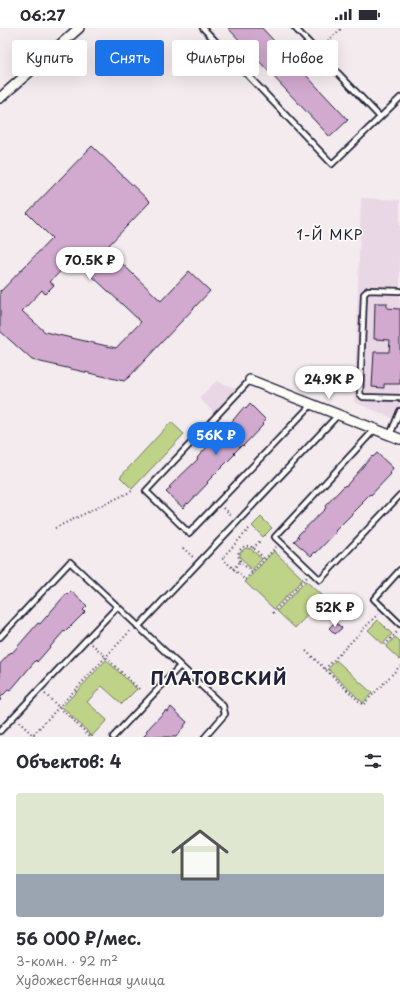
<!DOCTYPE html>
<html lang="ru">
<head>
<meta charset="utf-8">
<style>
  body { margin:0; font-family:"Playpen Sans",sans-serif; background:#f7f7f7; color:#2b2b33; height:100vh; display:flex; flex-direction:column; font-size:15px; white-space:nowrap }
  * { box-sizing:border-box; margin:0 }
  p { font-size:13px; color:#7c7c81 }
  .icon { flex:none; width:22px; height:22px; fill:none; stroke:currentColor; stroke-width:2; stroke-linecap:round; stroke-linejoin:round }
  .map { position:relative; height:709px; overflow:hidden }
  .sheet { display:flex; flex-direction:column; background:#fff; flex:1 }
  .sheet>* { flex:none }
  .guide { position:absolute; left:12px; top:12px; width:376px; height:36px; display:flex; gap:8px }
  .price { position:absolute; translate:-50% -34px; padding:0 9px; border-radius:14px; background:#fff; color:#222; font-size:13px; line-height:26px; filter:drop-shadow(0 1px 2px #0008) }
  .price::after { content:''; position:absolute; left:50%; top:24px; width:12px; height:9px; margin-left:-6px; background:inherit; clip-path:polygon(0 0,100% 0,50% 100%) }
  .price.selected { background:#1a73e8; color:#fff }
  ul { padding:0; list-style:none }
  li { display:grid; align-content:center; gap:8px; height:212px; padding:0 16px }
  li span { display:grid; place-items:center; height:124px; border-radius:4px; color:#555 }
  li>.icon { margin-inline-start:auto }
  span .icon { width:72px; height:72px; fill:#fffc; stroke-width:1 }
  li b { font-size:17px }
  h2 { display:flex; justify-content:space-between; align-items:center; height:48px; padding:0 16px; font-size:17px }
  .chip { padding:0 14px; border-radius:4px; background:#fff; box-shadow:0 4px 16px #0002; font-size:14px; line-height:36px }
  .chip.selected { background:#1a73e8; color:#fff }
  .status { display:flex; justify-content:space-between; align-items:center; height:28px; padding:0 20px; background:#fff; direction:ltr }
  .status svg { height:11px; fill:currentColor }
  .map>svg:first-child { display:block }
  .built { fill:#ead7e5 }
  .green { fill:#bed288; stroke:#707a62 }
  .building { fill:#d2a9cf; stroke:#22223b; fill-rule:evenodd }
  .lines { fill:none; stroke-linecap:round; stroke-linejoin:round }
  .service-casing { stroke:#22223b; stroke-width:8 }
  .minor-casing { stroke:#22223b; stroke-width:12 }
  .path { stroke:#22223b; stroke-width:2; stroke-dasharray:1 3; stroke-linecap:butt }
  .service { stroke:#fdfcf7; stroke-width:4.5 }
  .minor { stroke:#fdfcf7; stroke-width:9 }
  .labels { text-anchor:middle; stroke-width:3.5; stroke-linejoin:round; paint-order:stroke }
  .neighbourhood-label { font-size:14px; letter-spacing:1px; fill:#22223b; stroke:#fdfcf7 }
  .district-label { font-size:17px; font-weight:bold; letter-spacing:1px; fill:#22223b; stroke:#fdfcf7 }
</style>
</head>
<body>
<div class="status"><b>06:27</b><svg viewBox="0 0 49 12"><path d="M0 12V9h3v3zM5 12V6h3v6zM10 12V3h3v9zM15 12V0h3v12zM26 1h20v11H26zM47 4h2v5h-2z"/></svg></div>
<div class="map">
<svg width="400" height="709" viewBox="0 0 400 709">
  <rect width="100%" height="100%" fill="#f4ebef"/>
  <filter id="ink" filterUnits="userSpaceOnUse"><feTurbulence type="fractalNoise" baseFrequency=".025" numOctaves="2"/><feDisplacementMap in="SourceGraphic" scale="8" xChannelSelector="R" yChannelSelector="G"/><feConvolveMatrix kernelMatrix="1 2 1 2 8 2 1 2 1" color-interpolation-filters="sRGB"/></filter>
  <g filter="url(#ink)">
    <g class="built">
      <path d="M361 170 400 172V393L354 374Z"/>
      <path d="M216 353 238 361 215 386 199 370Z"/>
    </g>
    <g class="green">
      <path d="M171 394 184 406 132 461 120 449Z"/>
      <path d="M261 489 272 500 263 509 252 498Z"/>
      <path d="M246 520 251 521 262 531 252 542 240 529V524Z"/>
      <path d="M274 523 303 551 274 581 245 554Z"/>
      <path d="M306 553 324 570 295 600 277 583Z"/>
      <path d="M378 592 392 606 383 616 368 602Z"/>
      <path d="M395 609 400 613V632L386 619Z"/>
      <path d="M106 632 137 661 122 676 102 658 87 674 107 692 92 708 62 679Z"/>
      <path d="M336 632 372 665 363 675 328 641Z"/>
    </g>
    <g class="building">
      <path d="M228 0H262L348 92 330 109Z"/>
      <path d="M92 118 150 174 106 220 161 273 189 243 210 263 129 349 124 353 32 332 0 303V262L1 263 52 210 27 185ZM73 230 141 294 116 320 45 304 22 283 42 262 45 266 54 257 50 254Z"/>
      <path d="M375 275H387V280L400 281V356H384V360L372 359 374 324H389L390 312 374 311Z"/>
      <path d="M250 376 266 392 262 396 263 397 243 418 242 417 234 425 235 426 207 454 208 455 188 476 187 475 183 480 166 464 171 460 169 459 198 431 197 430 217 408 218 410 244 379 246 381Z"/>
      <path d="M377 425 393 440 390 445 391 446 371 467 370 466 362 474 363 475 335 503 336 504 316 525 315 524 311 528 294 513 299 509 297 508 326 480 325 478 345 457 346 458 372 428 373 429Z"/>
      <path d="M71 563 87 578 83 582 85 584 65 604 64 603 37 634 36 632 10 663 8 662 0 670V673V636L11 624 12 625 38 595 40 596 66 566 67 567Z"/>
      <path d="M335 594 342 600 335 606 329 600Z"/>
      <path d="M171 679 187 694 176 709H143L147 705 146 703 166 682 167 684Z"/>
    </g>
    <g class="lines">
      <defs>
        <g id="service">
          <path d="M203 0 332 136 400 70"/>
          <path d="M295 0 380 89"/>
          <path d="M400 263 368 262 364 266 360 366 363 369 400 370"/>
          <path d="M250 352 146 463 189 505 312 376"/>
          <path d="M375 401 275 509 320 552 400 467"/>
          <path d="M390 407 400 383"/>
          <path d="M400 542 374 571 400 596"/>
          <path d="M138 599 338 387"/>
          <path d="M0 609 70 534 223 678 225 686 205 709"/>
          <path d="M0 703 117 579"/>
          <path d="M113 709 180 638"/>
        </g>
        <g id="minor">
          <path d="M0 70 79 0"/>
          <path d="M250 352 400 411"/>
        </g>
      </defs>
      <use href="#service" class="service-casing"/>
      <use href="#minor" class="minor-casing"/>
      <g class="path">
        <path d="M322 18 342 0"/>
        <path d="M224 480 232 488"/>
        <path d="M55 500 132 463"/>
        <path d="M249 501 222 530 245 552 276 519"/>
        <path d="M183 520 194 530"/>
        <path d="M253 520 261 512"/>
        <path d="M233 541 241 533"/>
        <path d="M252 544C248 540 240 535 239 530 238 527 238 523 241 521 249 512 259 525 264 531"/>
        <path d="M273 585 307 549"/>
        <path d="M92 616 139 661"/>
        <path d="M385 617 398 603"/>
        <path d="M306 623 363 677 400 638"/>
        <path d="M325 641 378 586"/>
        <path d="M45 666 91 709"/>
        <path d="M19 694 35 709"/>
        <path d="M31 709 131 602"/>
      </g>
      <use href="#service" class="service"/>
      <use href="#minor" class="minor"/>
    </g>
  </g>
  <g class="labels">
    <g class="neighbourhood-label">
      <text x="330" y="212">1-Й МКР</text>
    </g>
    <g class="district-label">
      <text x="219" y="657">ПЛАТОВСКИЙ</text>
    </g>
  </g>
</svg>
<b class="price" style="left:90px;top:253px">70.5K ₽</b>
<b class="price" style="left:329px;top:372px">24.9K ₽</b>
<b class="price selected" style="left:216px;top:428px">56K ₽</b>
<b class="price" style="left:335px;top:600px">52K ₽</b>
<div class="guide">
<a class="chip">Купить</a>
<a class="chip selected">Снять</a>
<a class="chip">Фильтры</a>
<a class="chip">Новое</a>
</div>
</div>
<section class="sheet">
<h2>Объектов: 4<svg class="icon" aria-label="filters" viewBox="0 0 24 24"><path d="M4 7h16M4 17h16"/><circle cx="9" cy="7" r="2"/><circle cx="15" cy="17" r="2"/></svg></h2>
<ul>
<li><span style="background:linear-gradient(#dfe7d0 65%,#9aa5b1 0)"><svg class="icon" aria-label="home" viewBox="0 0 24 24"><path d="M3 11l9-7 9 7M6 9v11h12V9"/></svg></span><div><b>56 000 ₽/мес.</b><p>3-комн. · 92 m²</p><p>Художественная улица</p></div></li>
</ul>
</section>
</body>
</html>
